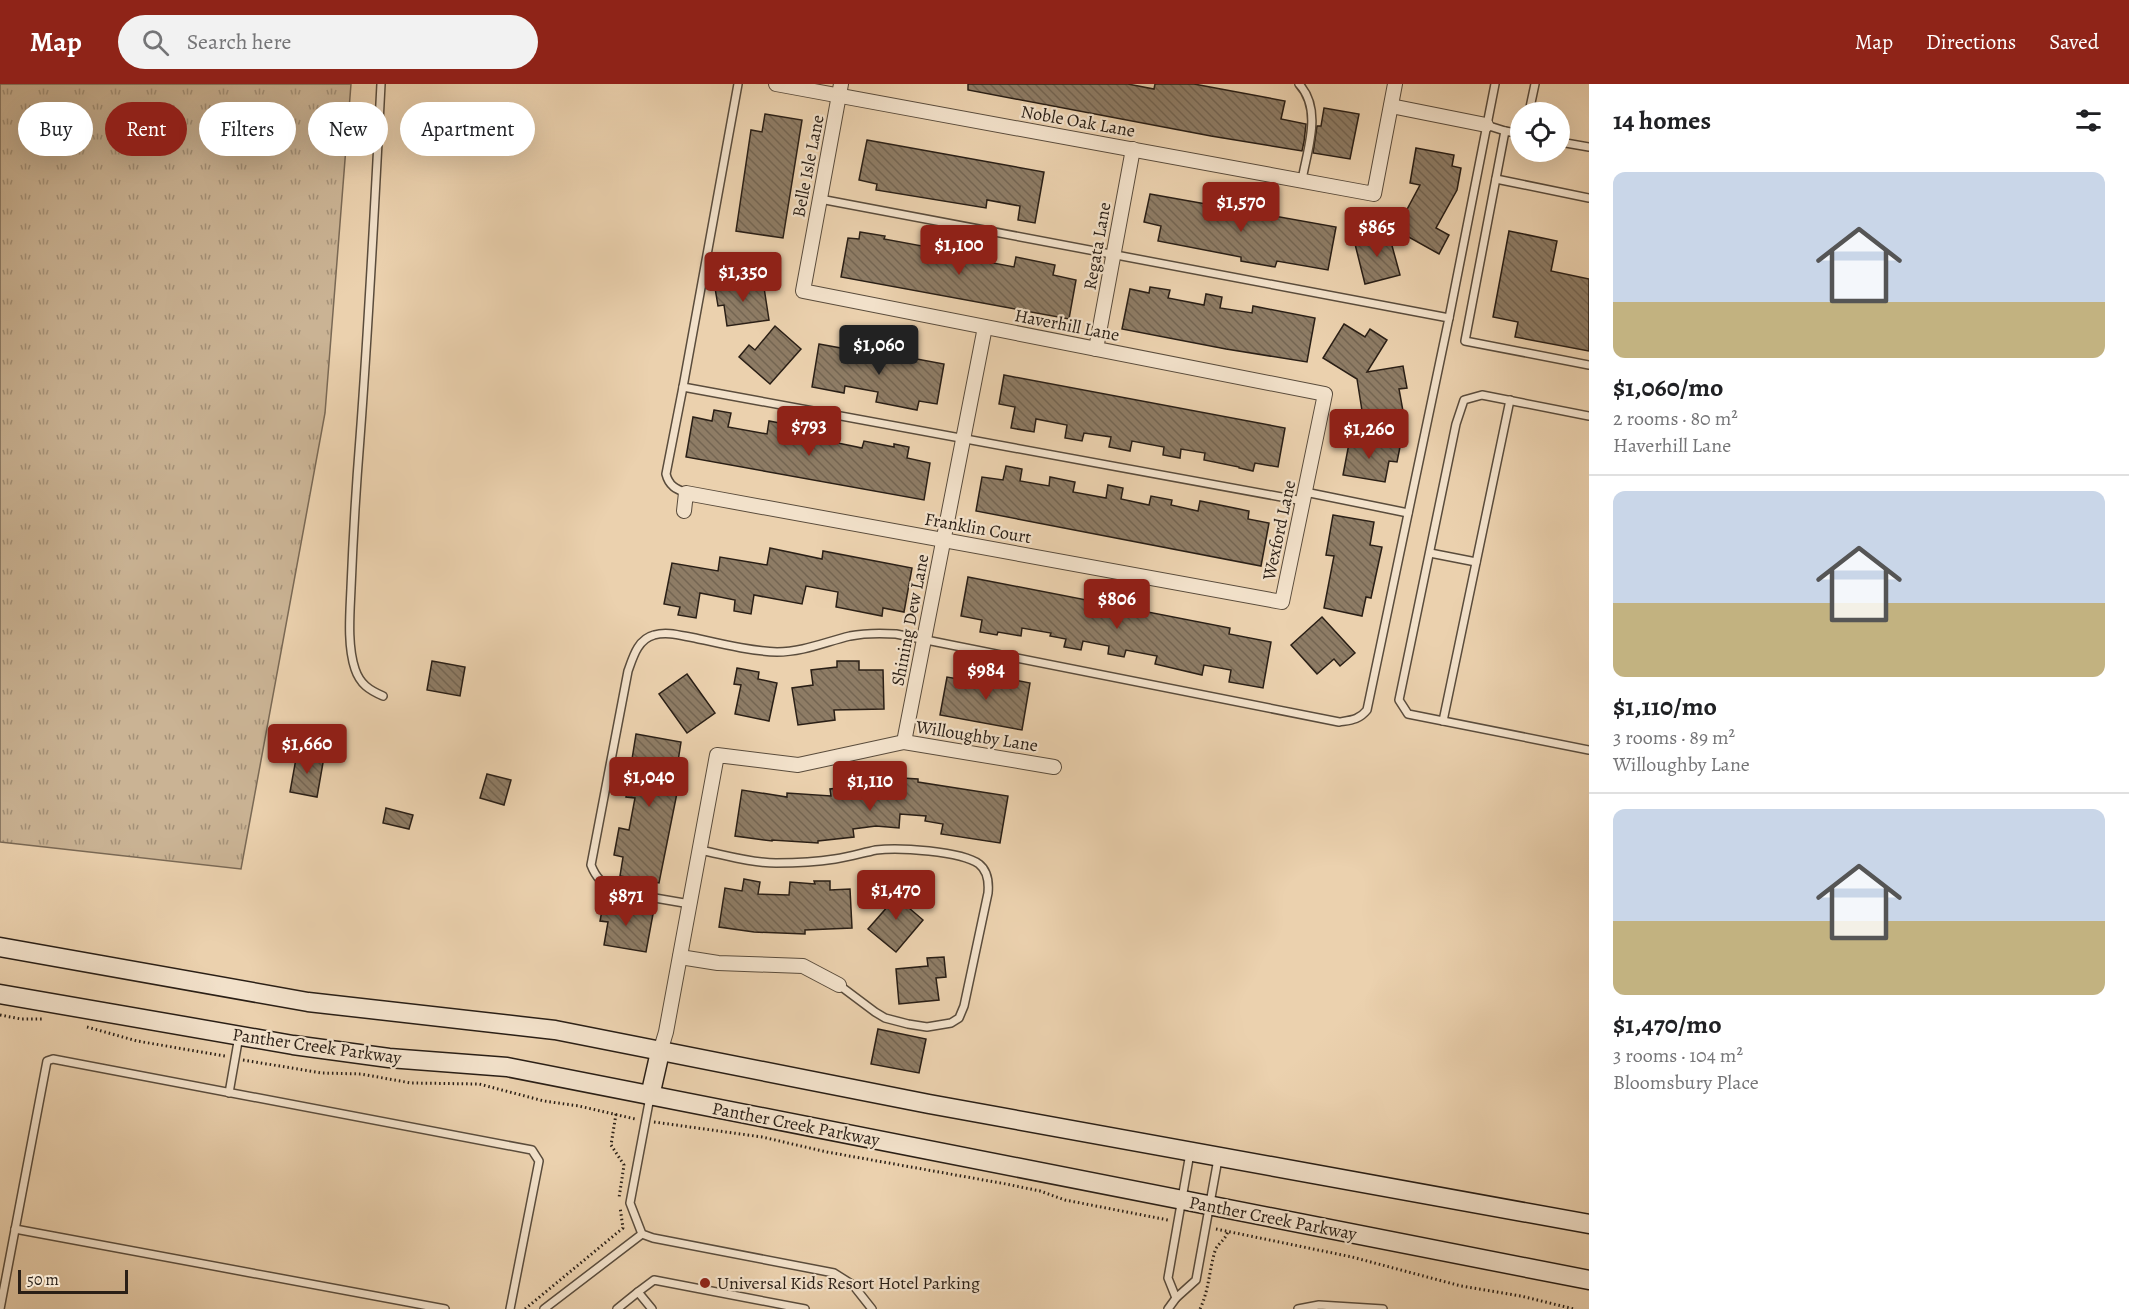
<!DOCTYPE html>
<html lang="en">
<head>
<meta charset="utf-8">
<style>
  body { margin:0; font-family:Alegreya,serif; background:#f2f2f2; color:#202124; height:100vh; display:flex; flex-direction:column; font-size:22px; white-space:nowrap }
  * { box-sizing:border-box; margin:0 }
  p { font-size:20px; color:#757577 }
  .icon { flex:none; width:33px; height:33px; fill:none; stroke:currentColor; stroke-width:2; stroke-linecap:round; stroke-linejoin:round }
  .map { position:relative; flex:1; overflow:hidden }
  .side { display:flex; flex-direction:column; background:#fff; width:540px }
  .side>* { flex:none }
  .top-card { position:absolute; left:18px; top:18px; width:570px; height:54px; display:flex; gap:12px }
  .buttons { position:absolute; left:1510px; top:18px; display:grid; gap:12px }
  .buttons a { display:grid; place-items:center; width:60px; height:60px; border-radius:50%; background:#fff; box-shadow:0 6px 24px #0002; font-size:30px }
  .scale { position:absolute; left:18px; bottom:15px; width:110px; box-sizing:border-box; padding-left:6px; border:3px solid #2a1f16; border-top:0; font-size:16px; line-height:21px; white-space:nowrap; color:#2a1f16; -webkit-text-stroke:4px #f2e1ca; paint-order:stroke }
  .price { position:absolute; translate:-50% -51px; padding:0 14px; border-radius:6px; background:#8f2418; color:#fff; font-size:20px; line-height:39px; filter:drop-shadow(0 2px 3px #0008) }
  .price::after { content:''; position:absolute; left:50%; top:36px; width:18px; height:14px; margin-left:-9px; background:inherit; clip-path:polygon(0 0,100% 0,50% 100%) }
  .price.current { background:#222; color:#fff }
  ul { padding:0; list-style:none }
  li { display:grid; align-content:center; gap:12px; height:318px; padding:0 24px }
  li+li { border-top:2px solid #e0e0e0 }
  li span { display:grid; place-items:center; height:186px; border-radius:12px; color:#555 }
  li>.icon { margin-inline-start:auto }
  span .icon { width:108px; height:108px; fill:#fffc; stroke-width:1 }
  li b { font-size:26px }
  h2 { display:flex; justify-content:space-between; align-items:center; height:72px; padding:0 24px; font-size:26px }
  .chip { padding:0 21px; border-radius:27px; background:#fff; box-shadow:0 6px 24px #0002; font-size:21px; line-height:54px }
  .chip.current { background:#8f2418; color:#fff }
  header { display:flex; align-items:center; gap:36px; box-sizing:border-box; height:84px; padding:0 30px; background:#8f2418; color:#fff }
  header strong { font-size:28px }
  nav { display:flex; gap:33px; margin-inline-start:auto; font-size:21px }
  .search { width:420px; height:54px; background:#f2f2f2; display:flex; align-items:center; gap:15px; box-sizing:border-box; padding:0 21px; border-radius:33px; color:#757577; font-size:22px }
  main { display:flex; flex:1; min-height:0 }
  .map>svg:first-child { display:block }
  .grass { fill:url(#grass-tufts); stroke:#7a6955; stroke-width:1.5 }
  .building { fill:url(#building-back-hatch); stroke:#2a1f16; stroke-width:1.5 }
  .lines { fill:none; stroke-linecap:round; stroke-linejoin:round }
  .lane-casing { stroke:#5a4c3c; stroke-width:10 }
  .street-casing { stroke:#5a4c3c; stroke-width:16 }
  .secondary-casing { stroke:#2a1f16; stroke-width:21 }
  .path { stroke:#2a1f16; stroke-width:3; stroke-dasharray:1.5 3; stroke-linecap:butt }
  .lane { stroke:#f2e1ca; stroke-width:7 }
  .street { stroke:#f2e1ca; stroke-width:14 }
  .secondary { stroke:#f2e1ca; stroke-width:18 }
  .poi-dot { fill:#8f2418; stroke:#f2e1ca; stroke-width:2 }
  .labels { text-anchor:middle; stroke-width:4.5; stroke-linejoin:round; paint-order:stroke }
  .street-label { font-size:18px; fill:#2a1f16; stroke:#f2e1ca }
  .poi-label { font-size:18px; fill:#2a1f16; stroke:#f2e1ca; text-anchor:start }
</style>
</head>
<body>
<header>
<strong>Map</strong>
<div class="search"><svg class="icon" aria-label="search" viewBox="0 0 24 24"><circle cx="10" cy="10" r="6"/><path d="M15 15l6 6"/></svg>Search here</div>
<nav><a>Map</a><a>Directions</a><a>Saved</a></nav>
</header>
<main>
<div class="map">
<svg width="1589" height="1225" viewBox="0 0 1589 1225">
  <defs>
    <pattern id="grass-tufts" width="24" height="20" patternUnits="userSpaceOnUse" patternTransform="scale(1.5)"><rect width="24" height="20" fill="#cab394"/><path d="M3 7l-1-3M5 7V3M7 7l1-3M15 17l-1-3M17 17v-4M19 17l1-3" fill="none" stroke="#a49178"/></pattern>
    <pattern id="building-back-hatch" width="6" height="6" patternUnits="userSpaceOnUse" patternTransform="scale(1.5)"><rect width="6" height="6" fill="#8e7c65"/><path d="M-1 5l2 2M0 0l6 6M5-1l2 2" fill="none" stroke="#746552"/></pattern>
  </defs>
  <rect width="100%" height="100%" fill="#ebd1ae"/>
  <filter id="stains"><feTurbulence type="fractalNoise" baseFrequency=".00333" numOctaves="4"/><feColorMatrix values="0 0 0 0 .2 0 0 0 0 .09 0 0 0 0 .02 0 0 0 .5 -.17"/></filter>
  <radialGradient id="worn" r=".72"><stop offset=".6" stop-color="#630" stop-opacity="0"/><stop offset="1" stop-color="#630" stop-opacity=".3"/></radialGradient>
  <path class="grass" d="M0 0H351L325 329 241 785 0 758Z"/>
  <g class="building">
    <path d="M968 0H1128L1154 5 1155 0H1194L1285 17 1281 35 1306 40 1304 58 1302 67 1211 52 968 6Z"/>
    <path d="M1324 24 1359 30 1350 75 1313 69 1317 42H1321Z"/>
    <path d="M765 30 802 36 783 154 736 147 751 46 762 48Z"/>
    <path d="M867 56 1044 88 1035 139 1018 136 1020 122 987 116 986 124 876 106 877 100 859 96Z"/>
    <path d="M1416 64 1454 71 1452 82 1461 84 1457 106 1436 144 1449 151 1439 170 1396 146 1420 101 1410 99Z"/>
    <path d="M1150 110 1336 143 1328 186 1277 177 1275 183 1241 177V173L1158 157 1161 142 1144 138Z"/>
    <path d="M1388 147 1400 191 1365 200 1354 156Z"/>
    <path d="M1509 147 1557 157 1551 187 1589 195V267L1515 253 1518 238 1493 233Z"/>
    <path d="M860 148 885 152 884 155 933 164 931 172 959 178 962 164 979 167 977 176 1014 183 1016 173 1055 181 1053 191 1076 196 1069 235 841 193 848 154 859 155Z"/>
    <path d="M763 197 769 236 727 242 724 221 718 222 715 204Z"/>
    <path d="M1150 203 1170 206 1168 214 1204 221 1206 210 1222 213 1220 224 1252 229 1253 222 1315 234 1307 278 1226 265 1122 245 1130 205 1149 209Z"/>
    <path d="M1344 240 1365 253 1370 245 1387 256 1367 288 1403 282 1407 304 1399 305 1403 327 1363 333 1357 295 1323 274Z"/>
    <path d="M775 242 801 265 770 300 739 273 749 261 755 266Z"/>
    <path d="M819 260 863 268V265L944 280 937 320 919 317 917 326 876 318 878 308 845 302 844 309 812 303Z"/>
    <path d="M1004 291 1285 344 1278 383 1255 379 1253 387 1239 384V383L1204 376 1205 369 1181 365 1180 374 1163 371 1164 363 1132 357 1130 367 1109 363 1111 353 1084 349 1082 357 1065 354 1067 341 1036 335 1034 348 1011 344 1015 323 999 320Z"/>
    <path d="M714 326 731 329 728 343 767 350 769 337 785 340 783 352 818 358 819 350 834 352 833 358 862 364 864 357 894 363V360L909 363 907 374 930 379 924 416 686 373 693 333 712 337Z"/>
    <path d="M1350 354 1400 363 1397 378 1389 377 1385 398 1343 391Z"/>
    <path d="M1006 382 1022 385 1020 397 1049 402 1050 393 1075 398 1073 408 1106 414 1108 401 1123 404 1121 415 1149 421 1151 412 1172 416 1171 421 1198 427 1200 417 1249 427 1248 435 1269 439 1261 482 976 427 982 393 1003 396Z"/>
    <path d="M1333 431 1374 438 1370 461 1382 463 1371 514 1366 513 1362 532 1324 524 1334 472 1326 471Z"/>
    <path d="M770 464 822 475 823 467 912 484 904 528 883 524 882 532 836 523 838 508 806 502 802 520 754 511 751 530 734 527 735 516 700 509 696 534 678 531 680 523 664 520 672 479 718 487 720 473 767 481Z"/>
    <path d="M968 493 1230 544 1229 550 1271 558 1263 604 1229 598 1231 586 1204 581 1202 591 1155 580 1157 572 1126 566 1124 573 1108 570 1109 562 1083 557 1081 566 1064 563 1066 555 1050 552 1051 549 1022 544 1021 552 998 548 997 551 980 548 982 536 961 532Z"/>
    <path d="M1322 533 1355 569 1340 582 1334 575 1317 590 1291 561Z"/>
    <path d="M432 577 465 583 460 612 427 606Z"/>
    <path d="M837 577H859V586H883L884 625 834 626 835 636 798 641 792 604 813 601 811 586 837 583Z"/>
    <path d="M737 584 759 588 758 595 777 599 769 637 735 630 741 601 734 600Z"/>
    <path d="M972 585 987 588 986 598 1014 603 1015 596 1030 599 1022 646 940 631 947 593 970 597Z"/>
    <path d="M687 590 715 629 687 649 659 610Z"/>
    <path d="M636 650 681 658 674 703 678 704 659 799 620 792 623 773 614 771 619 744 629 746 635 714 626 713Z"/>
    <path d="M297 669 324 673 317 713 290 708Z"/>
    <path d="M487 690 511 696 504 721 480 714Z"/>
    <path d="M885 693 918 695V698L1008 712 1000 759 941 750 943 740 925 737 926 732 900 730 899 744 876 742 853 745 854 753 818 757V759L772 756V757L735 752 742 706 787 713V709L831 712 830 705 885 699Z"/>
    <path d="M386 724 413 731 409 745 383 739Z"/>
    <path d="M744 795 760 798 758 810 789 811 790 798 815 800 814 797H830V806L850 805 852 844 805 846V850L754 848 719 843 725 804 742 807Z"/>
    <path d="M896 804 913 819 909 824 923 836 896 868 868 845 889 821 885 817Z"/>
    <path d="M604 816 618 819 617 824 653 830 646 868 604 861 608 838 600 837Z"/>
    <path d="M944 873 946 893 936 894 939 916 899 920 896 885 928 882 927 874Z"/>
    <path d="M878 945 926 955 919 989 871 980Z"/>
  </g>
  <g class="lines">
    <defs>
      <g id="lane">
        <path d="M381 0C375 118 369 236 360 354 356 404 353 454 351 504 350 529 347 561 355 585 360 600 369 606 383 612"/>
        <path d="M738 0 683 303 1303 417"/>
        <path d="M1299 0C1323 26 1307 66 1302 96"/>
        <path d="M1529 28 1535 0"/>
        <path d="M1486 41 1505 47"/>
        <path d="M1521 50 1505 47 1465 257 1589 281"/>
        <path d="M1560 58 1589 63"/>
        <path d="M1496 95 1589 114"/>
        <path d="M1449 234 1495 0"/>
        <path d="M683 303 666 390C669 402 676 405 686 409"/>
        <path d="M1589 332 1482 311 1464 316 1456 340 1399 616 1408 630 1589 666"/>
        <path d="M1305 408 1408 429"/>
        <path d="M1430 469 1476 478"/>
        <path d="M1443 637 1510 316"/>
        <path d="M700 766C725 771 751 779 776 779 796 779 816 778 835 775 849 773 862 769 876 766 898 763 961 767 979 780 988 787 989 798 988 809L964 922 959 934 951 939 927 943 908 940 885 934 875 928 839 901"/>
        <path d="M690 820 614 807C603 800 596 794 591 781L628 587C633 573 638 555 654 551 668 547 682 552 695 554 722 560 750 567 777 568 803 568 825 558 850 552 865 549 880 549 896 550L1339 638C1351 636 1359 636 1367 626L1449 234 820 115"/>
        <path d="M229 1009 239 952"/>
        <path d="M650 1013 630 1119 642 1150 653 1154 834 1189 853 1201 872 1225"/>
        <path d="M1190 1069 1168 1194 1176 1214 1196 1196 1218 1075"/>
        <path d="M15 1145 445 1225"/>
        <path d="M638 1208 654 1196 805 1225"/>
        <path d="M0 1225 47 977 53 975 532 1066 539 1077 510 1225"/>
        <path d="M544 1225 642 1150"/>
        <path d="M617 1225 638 1208 652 1225"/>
        <path d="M1168 1225 1176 1214"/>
        <path d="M1298 1225 1319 1221 1383 1225"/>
      </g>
      <g id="street">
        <path d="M776 0 1374 110 1395 0"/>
        <path d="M1391 22 1486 41"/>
        <path d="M1096 265 1133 65"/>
        <path d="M684 427 686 409 1282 518 1325 310 803 207 841 0"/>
        <path d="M904 658 985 243"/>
        <path d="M680 873 718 879 803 882 839 901"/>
        <path d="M660 968 666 948 717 671 798 681 904 658 1054 683"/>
      </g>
      <g id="secondary">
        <path d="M0 863 308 918 555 946 929 1020 1589 1140"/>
        <path d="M0 910 293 961 389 974 507 983 1589 1196"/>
        <path d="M650 1012 660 968"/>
      </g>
    </defs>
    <use href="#lane" class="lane-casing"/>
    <use href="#street" class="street-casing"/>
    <use href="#secondary" class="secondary-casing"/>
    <g class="path">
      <path d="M0 931 21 935H43"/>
      <path d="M87 943 137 957 225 972"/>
      <path d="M243 976 322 989 361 990 411 999 479 1000 544 1017 579 1022 635 1035"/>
      <path d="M616 1030 611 1061 624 1081 619 1114"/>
      <path d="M654 1038 762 1053 827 1068 1006 1100 1040 1107 1065 1116 1168 1136"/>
      <path d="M1216 1145 1352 1173 1461 1202 1521 1212 1574 1225"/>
      <path d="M525 1225 623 1144 620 1123"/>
      <path d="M1200 1225C1209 1206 1209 1187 1215 1167 1217 1160 1225 1157 1228 1147"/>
    </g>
    <use href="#lane" class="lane"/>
    <use href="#street" class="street"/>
    <use href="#secondary" class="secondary"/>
  </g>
  <circle class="poi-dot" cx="705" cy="1199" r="6"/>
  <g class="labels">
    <g class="street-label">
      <text transform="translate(1078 37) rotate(10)" y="6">Noble Oak Lane</text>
      <text transform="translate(808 82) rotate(-79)" y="6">Belle Isle Lane</text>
      <text transform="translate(1097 162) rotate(-80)" y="6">Regata Lane</text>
      <text transform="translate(1067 241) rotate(11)" y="6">Haverhill Lane</text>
      <text transform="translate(978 444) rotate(10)" y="6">Franklin Court</text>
      <text transform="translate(1279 446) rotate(-78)" y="6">Wexford Lane</text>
      <text transform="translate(910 536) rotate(-79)" y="6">Shining Dew Lane</text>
      <text transform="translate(977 652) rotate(9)" y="6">Willoughby Lane</text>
      <text transform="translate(317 962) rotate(8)" y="6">Panther Creek Parkway</text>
      <text transform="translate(796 1040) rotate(11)" y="6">Panther Creek Parkway</text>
      <text transform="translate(1273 1134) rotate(11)" y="6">Panther Creek Parkway</text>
    </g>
    <g class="poi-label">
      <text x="717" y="1205">Universal Kids Resort Hotel Parking</text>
    </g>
  </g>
  <rect width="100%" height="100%" filter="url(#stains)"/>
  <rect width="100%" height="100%" fill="url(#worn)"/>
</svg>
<div class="buttons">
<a><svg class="icon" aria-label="locate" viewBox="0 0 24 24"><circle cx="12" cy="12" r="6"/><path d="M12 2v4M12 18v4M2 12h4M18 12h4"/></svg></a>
</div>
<div class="scale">50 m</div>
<b class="price" style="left:1241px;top:149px">$1,570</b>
<b class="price" style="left:1377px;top:174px">$865</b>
<b class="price" style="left:959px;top:192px">$1,100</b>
<b class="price" style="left:743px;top:219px">$1,350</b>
<b class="price current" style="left:879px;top:292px">$1,060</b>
<b class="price" style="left:809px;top:373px">$793</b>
<b class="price" style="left:1369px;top:376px">$1,260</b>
<b class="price" style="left:1117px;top:546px">$806</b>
<b class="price" style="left:986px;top:617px">$984</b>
<b class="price" style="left:307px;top:691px">$1,660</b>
<b class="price" style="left:649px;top:724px">$1,040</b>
<b class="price" style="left:870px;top:728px">$1,110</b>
<b class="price" style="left:896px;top:837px">$1,470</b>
<b class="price" style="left:626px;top:843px">$871</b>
<div class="top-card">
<a class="chip">Buy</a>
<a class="chip current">Rent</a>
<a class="chip">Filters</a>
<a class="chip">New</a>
<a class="chip">Apartment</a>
</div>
</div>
<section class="side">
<h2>14 homes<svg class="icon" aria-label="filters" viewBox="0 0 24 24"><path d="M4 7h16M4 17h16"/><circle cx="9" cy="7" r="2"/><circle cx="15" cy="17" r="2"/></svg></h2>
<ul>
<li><span style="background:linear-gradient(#c9d6e8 70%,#c2b280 0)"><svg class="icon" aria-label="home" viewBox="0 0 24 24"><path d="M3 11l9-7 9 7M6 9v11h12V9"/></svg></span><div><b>$1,060/mo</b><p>2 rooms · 80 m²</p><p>Haverhill Lane</p></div></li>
<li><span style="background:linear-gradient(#c9d6e8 60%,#c2b280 0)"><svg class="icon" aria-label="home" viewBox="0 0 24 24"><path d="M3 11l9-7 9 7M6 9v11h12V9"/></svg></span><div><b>$1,110/mo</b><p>3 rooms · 89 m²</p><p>Willoughby Lane</p></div></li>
<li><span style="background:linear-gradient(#c9d6e8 60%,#c2b280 0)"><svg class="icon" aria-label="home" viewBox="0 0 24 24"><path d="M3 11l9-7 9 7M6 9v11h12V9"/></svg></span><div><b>$1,470/mo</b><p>3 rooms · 104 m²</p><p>Bloomsbury Place</p></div></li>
</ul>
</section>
</main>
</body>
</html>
